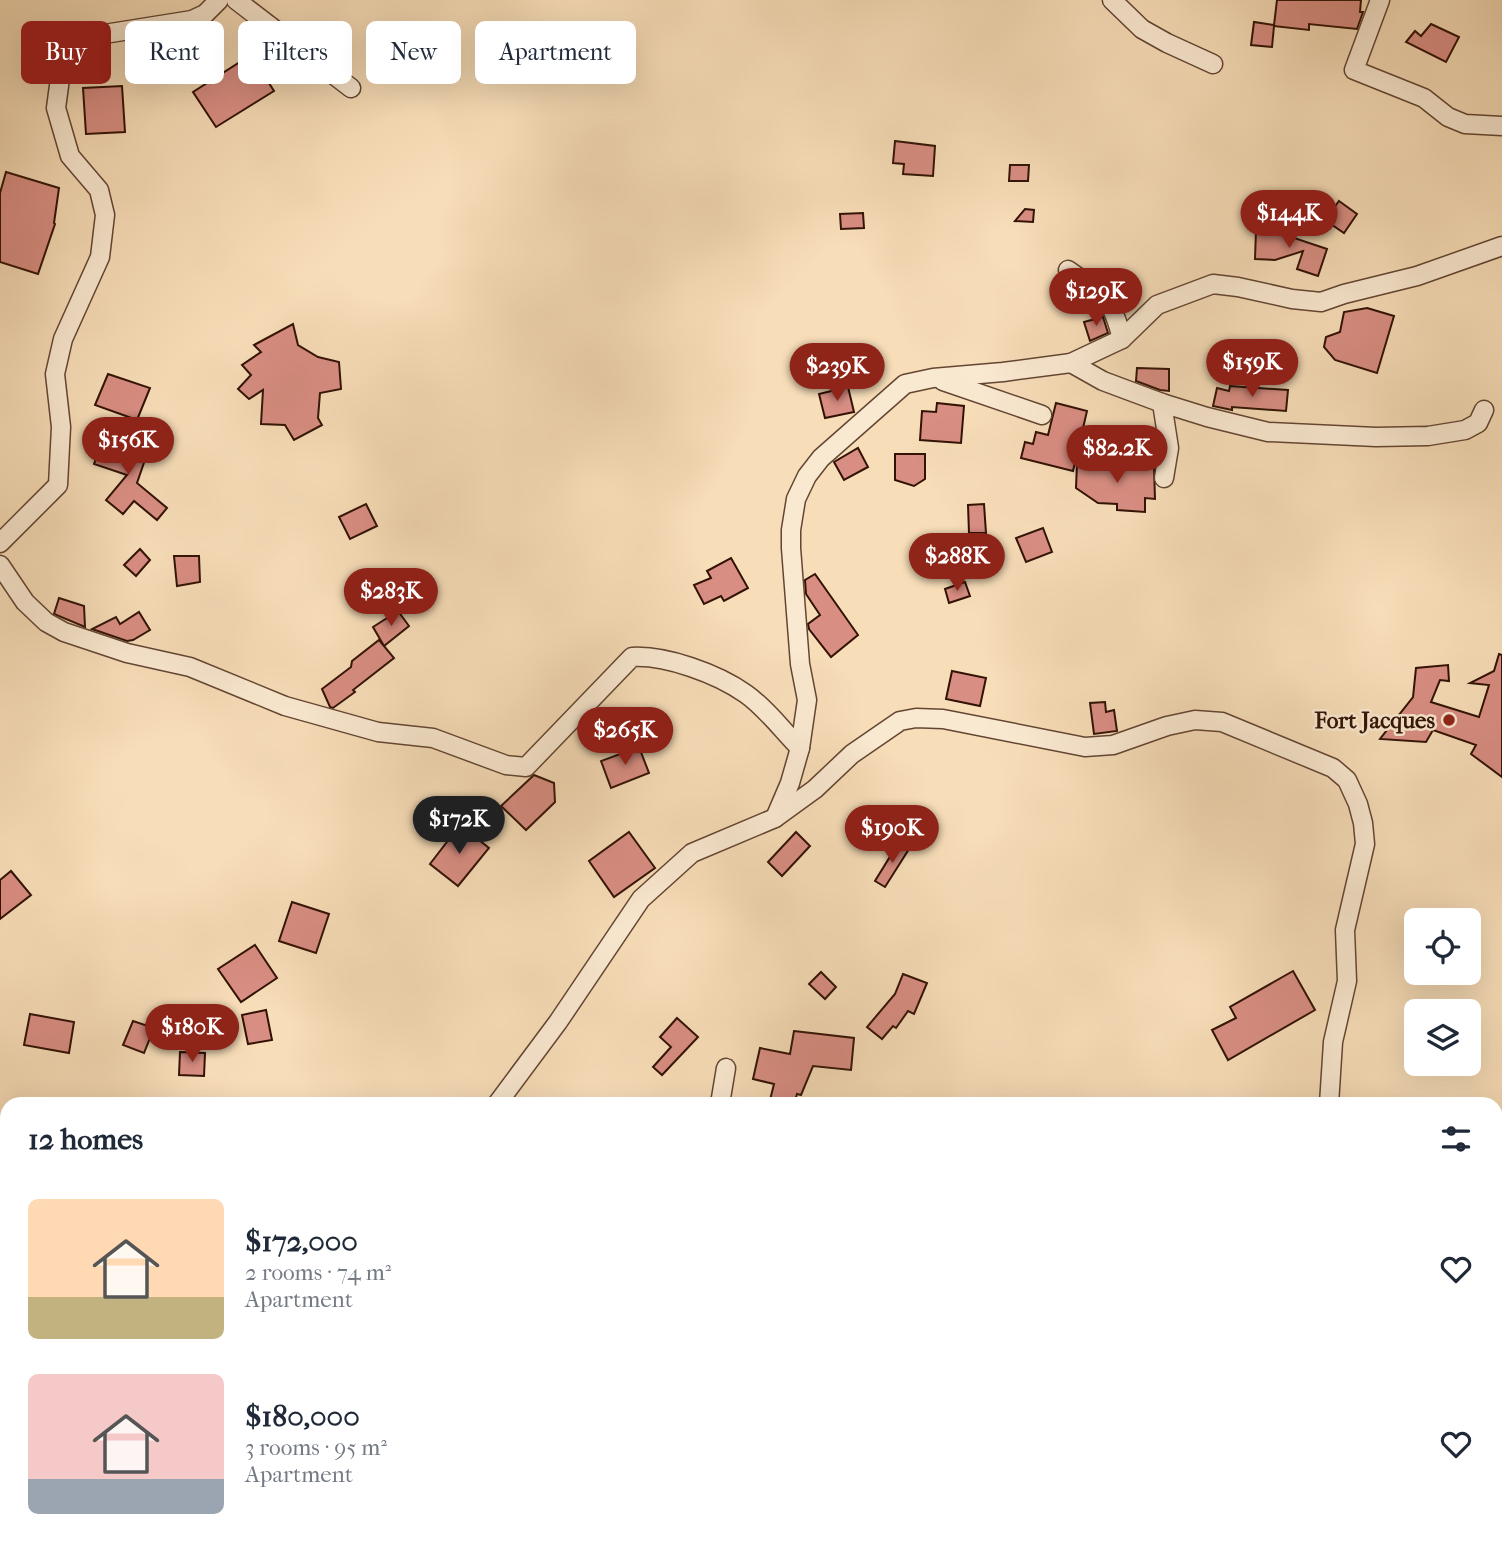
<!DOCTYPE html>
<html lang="en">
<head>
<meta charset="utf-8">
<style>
  body { margin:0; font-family:"IM FELL French Canon",serif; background:#f6f6f7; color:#1f2937; height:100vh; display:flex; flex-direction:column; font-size:26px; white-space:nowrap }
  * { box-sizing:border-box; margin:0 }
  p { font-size:23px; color:#747a83 }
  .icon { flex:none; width:38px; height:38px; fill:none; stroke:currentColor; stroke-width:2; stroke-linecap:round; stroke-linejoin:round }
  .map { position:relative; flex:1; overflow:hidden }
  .sheet { position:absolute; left:0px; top:1097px; width:1503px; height:450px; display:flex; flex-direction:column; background:#fff; border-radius:21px 21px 0 0; box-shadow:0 7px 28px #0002 }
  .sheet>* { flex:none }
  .top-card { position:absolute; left:21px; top:21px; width:700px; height:63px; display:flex; gap:14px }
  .buttons { position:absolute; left:1404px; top:908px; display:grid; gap:14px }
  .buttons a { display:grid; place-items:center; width:77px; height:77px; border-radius:10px; background:#fff; box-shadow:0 7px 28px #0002; font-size:35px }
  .price { position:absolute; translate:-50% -60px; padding:0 16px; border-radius:24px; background:#8f2418; color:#fff; font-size:23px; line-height:46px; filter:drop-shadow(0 2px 4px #0008) }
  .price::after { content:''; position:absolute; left:50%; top:42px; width:21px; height:16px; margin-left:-10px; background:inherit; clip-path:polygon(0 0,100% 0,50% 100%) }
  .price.current { background:#222; color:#fff }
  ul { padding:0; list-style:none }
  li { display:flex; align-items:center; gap:21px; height:175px; padding:0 28px }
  li span { display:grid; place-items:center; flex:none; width:196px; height:140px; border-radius:10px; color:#555 }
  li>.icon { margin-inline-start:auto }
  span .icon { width:84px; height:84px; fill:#fffc; stroke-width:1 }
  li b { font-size:30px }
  h2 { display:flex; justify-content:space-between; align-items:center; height:84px; padding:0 28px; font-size:30px }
  .pill { padding:0 24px; border-radius:10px; background:#fff; box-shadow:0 7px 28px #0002; font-size:24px; line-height:63px }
  .pill.current { background:#8f2418; color:#fff }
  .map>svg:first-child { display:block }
  .building { fill:#d98e83; stroke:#321205; stroke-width:2 }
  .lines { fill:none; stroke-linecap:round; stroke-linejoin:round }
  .street-casing { stroke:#634532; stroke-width:21 }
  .secondary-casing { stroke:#321205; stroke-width:28 }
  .street { stroke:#fae9d1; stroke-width:18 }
  .secondary { stroke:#fae9d1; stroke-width:24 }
  .poi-dot { fill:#8f2418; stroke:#fae9d1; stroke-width:2.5 }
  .labels { text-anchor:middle; stroke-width:5; stroke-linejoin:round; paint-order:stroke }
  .poi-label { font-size:23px; font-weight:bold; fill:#321205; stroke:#fae9d1; text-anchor:end }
</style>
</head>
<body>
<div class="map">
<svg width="1502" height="1546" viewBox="0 0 1502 1546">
  <rect width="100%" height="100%" fill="#f7ddb8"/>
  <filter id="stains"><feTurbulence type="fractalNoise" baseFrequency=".00286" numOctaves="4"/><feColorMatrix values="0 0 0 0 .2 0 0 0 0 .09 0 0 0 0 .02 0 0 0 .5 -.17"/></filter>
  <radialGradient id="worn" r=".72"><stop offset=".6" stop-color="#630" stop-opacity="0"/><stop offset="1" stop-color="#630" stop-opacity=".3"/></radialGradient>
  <g class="building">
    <path d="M1277 0H1361L1360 12H1363L1357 29 1309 24V30L1274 26 1272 47 1251 45 1254 22 1274 25Z"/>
    <path d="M1431 24 1459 37 1446 62 1406 42 1415 31 1421 36Z"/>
    <path d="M251 55 274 91 216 127 193 92Z"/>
    <path d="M122 86 125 132 86 134 83 88Z"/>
    <path d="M895 141 935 146 933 176 903 174 904 164 893 163Z"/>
    <path d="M1010 165H1029L1028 181H1009Z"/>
    <path d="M6 172 59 188 54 223 55 224 38 274 0 262V193Z"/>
    <path d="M1339 201 1357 214 1344 233 1325 220Z"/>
    <path d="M1025 209 1034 210 1033 222 1015 221Z"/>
    <path d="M863 213 864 228 841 229 840 214Z"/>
    <path d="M1256 230 1289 231 1294 238 1327 249 1318 276 1297 269 1303 251 1275 260 1255 259Z"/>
    <path d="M1367 308 1394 316 1377 373 1335 360 1324 347 1326 337 1340 332 1344 312Z"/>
    <path d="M1103 317 1108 333 1090 341 1084 322Z"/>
    <path d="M293 324 298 345 318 357 339 362 341 389 320 393 318 418 322 425 294 440 285 425 261 424 263 390 249 399 238 389 251 375 242 365 261 352 254 345Z"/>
    <path d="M1137 368 1169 369V391L1160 390 1136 381Z"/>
    <path d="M108 374 150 388 137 420 95 405Z"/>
    <path d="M1230 386 1288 390 1286 411 1232 407V410L1213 406 1217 388 1229 391Z"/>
    <path d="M848 387 854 412 825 418 819 394Z"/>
    <path d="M937 403 964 406 961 443 920 440 922 411 936 412Z"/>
    <path d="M1056 403 1087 411 1073 471 1021 458 1025 442 1033 444 1036 432 1048 435Z"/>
    <path d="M105 436 148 451 137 483 167 508 157 520 134 501 123 514 106 500 127 475 94 464Z"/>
    <path d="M858 448 868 467 844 480 834 462Z"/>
    <path d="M895 454H925V479L914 486 895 480Z"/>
    <path d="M1077 463 1154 467 1155 499 1145 498V512L1117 510V504L1098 503 1076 488Z"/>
    <path d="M366 504 377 526 350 539 339 517Z"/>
    <path d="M984 504 986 533H969L968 505Z"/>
    <path d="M1043 528 1052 552 1026 562 1016 538Z"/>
    <path d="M140 549 150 560 136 576 124 565Z"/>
    <path d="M174 556H199L200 582 177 586Z"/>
    <path d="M731 558 748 588 724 601 721 596 704 604 694 585 711 578 707 571Z"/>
    <path d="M815 574 858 635 831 657 809 629 808 624 820 615 806 594 805 580Z"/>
    <path d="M965 582 970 596 949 603 945 589Z"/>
    <path d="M59 598 84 606 85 627 54 614Z"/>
    <path d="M398 611 409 626 384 646 373 627Z"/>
    <path d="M139 612 150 630 133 640 127 641 92 629 116 617 120 624Z"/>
    <path d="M379 640 394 658 353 690 355 692 333 708 330 707 322 689 351 667 352 661Z"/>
    <path d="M1499 654 1502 655V777L1471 754 1476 745 1433 730 1426 742 1380 739 1413 697 1416 668 1448 665 1449 681 1440 680 1431 702 1479 717 1489 685 1470 683 1494 671Z"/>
    <path d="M952 671 986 678 980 706 946 699Z"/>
    <path d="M1105 702 1106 712 1114 710 1117 731 1094 734 1090 703Z"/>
    <path d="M639 747 649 773 611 788 601 761Z"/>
    <path d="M534 775 554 783 555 802 526 830 501 806Z"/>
    <path d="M460 825 489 848 458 886 430 864Z"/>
    <path d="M629 832 655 868 614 897 589 861Z"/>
    <path d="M796 832 810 846 782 876 768 862Z"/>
    <path d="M899 842 909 849 885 887 875 881Z"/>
    <path d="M11 871 31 895 0 919V880Z"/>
    <path d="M292 902 329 914 316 953 279 941Z"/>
    <path d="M255 945 277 978 241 1002 218 969Z"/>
    <path d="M1293 971 1315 1010 1228 1060 1212 1030 1236 1018 1230 1007Z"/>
    <path d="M821 972 836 987 825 999 809 984Z"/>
    <path d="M903 974 927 983 914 1014 908 1011 896 1028 893 1026 882 1039 867 1027 895 994Z"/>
    <path d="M266 1010 272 1040 248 1044 242 1015Z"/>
    <path d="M30 1014 74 1022 69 1053 24 1045Z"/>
    <path d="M677 1018 698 1037 662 1075 653 1067 671 1047 660 1037Z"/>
    <path d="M133 1021 154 1028 144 1053 123 1045Z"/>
    <path d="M794 1031 854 1038 851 1070 813 1066 801 1095 797 1094 794 1104H769L774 1084 753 1079 760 1048 790 1054Z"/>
    <path d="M180 1052 205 1053 204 1076 179 1075Z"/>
  </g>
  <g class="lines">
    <defs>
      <g id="street">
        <path d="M236 0 351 88"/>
        <path d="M1112 0 1142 29 1167 43 1213 64"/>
        <path d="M1380 0 1354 70 1424 98 1448 117 1465 124 1502 126"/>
        <path d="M1068 270C1103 295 1111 295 1122 339"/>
        <path d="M1071 363 1103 381 1162 403 1169 448 1164 478"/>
        <path d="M943 381 1042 415"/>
        <path d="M1162 403 1207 417 1268 432 1376 437 1428 436 1465 430 1478 423 1484 410"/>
        <path d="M0 543 58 485 61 427 55 374 63 339 100 257 105 215 99 190 70 156 56 108 61 71 73 54 98 35 192 20 205 14 219 0"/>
        <path d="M0 565 25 602 46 622 64 632 127 653 190 667 285 706 378 732 433 738 506 765 526 767 632 657C666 655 718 674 746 694 766 708 783 731 800 748"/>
        <path d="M775 818 790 783 800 748 807 700 800 664 791 548V530L796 499 807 476 821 458 905 384 933 378 1003 372 1071 363 1122 339 1157 305 1213 284 1238 287 1292 299 1321 302 1344 294 1417 276 1502 246"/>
        <path d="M497 1104 558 1022 641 899 692 853 775 818 815 789 852 754 900 721 916 718 943 719 1085 747 1113 745 1167 726 1195 720 1222 722 1333 768 1347 780 1358 804 1363 823 1365 844 1345 930 1347 981 1333 1042 1329 1104"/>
        <path d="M720 1104 726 1068"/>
        <path d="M0 1219 7 1220"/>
        <path d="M1496 1430 1502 1432"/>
        <path d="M1328 1546 1329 1540"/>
      </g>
      <g id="secondary">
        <path d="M1496 1413 1502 1416"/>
        <path d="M571 1546 576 1540"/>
      </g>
    </defs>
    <use href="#street" class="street-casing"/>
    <use href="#secondary" class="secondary-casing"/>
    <use href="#street" class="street"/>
    <use href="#secondary" class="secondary"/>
  </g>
  <circle class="poi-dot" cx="1449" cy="720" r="7"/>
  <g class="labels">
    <g class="poi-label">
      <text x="1435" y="728">Fort Jacques</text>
    </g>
  </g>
  <rect width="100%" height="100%" filter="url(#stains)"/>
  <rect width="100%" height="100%" fill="url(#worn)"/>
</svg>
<div class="buttons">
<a><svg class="icon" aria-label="locate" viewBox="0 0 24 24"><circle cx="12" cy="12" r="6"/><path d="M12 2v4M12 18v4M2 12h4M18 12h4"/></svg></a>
<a><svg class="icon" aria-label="layers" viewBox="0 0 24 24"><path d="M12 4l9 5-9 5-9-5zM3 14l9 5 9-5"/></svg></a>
</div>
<b class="price" style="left:1289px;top:250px">$144K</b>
<b class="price" style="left:1096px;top:328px">$129K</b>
<b class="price" style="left:1252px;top:399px">$159K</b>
<b class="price" style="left:837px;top:403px">$239K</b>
<b class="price" style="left:128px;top:477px">$156K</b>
<b class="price" style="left:1117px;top:485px">$82.2K</b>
<b class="price" style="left:957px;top:593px">$288K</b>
<b class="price" style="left:391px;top:628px">$283K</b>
<b class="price" style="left:625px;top:767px">$265K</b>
<b class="price current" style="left:459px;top:856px">$172K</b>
<b class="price" style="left:892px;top:865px">$190K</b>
<b class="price" style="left:192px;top:1064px">$180K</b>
<div class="top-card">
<a class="pill current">Buy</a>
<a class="pill">Rent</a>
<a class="pill">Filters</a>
<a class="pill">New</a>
<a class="pill">Apartment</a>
</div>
<section class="sheet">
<h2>12 homes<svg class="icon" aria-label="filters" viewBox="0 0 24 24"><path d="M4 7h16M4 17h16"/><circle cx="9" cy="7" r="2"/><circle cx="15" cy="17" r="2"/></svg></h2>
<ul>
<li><span style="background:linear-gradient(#ffd9b3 70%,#c2b280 0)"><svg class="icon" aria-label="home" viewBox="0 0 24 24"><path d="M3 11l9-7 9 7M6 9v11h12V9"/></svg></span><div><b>$172,000</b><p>2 rooms · 74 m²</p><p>Apartment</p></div><svg class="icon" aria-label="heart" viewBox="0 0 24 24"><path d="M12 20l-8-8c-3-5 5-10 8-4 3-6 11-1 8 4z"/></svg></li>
<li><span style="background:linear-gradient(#f6c9c9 75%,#9aa5b1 0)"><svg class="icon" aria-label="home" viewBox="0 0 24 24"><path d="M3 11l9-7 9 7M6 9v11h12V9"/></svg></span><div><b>$180,000</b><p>3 rooms · 95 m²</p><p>Apartment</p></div><svg class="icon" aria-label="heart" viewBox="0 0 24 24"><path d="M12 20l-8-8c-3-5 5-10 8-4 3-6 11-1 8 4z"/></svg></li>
</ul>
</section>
</div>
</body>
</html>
